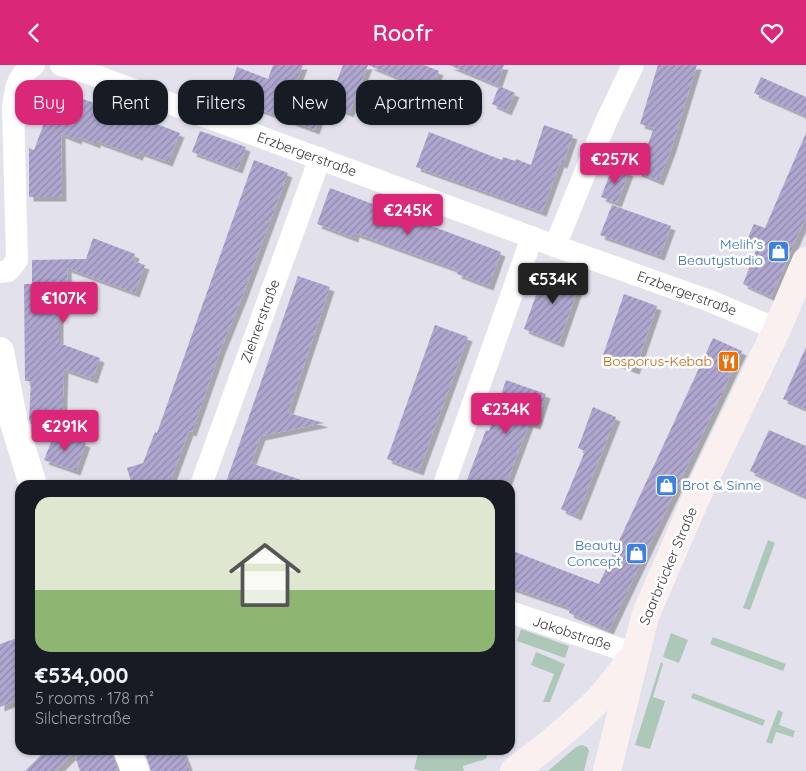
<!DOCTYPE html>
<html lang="en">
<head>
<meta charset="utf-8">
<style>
  body { margin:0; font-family:Quicksand,sans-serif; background:#20242c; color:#f1f3f6; height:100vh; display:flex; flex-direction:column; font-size:19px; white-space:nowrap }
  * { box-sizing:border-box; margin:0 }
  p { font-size:16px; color:#9ea1a6 }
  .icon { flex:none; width:28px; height:28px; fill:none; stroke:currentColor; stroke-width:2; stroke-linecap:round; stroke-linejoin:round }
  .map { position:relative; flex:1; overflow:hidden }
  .panel { position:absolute; left:15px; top:415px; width:500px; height:275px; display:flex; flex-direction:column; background:#171b24; border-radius:15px; box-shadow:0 1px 4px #0004 }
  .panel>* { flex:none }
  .hud { position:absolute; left:15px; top:15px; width:500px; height:45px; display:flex; gap:10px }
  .price { position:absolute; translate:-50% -42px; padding:0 11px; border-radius:5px; background:#db2777; color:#fff; font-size:16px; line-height:32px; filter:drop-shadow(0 1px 2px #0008) }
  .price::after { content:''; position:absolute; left:50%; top:30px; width:15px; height:11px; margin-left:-8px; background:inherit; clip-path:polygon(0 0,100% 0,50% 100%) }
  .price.current { background:#222; color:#fff }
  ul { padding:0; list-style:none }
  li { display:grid; align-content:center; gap:10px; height:265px; padding:0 20px }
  li span { display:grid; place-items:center; height:155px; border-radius:15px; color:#555 }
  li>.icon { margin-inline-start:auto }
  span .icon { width:90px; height:90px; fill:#fffc; stroke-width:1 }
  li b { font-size:21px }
  .chip { padding:0 18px; border-radius:15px; background:#171b24; box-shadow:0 1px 4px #0004; font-size:18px; line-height:45px }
  .chip.current { background:#db2777; color:#fff }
  header { display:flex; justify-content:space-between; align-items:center; height:65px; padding:0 20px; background:#db2777; color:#fff; font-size:22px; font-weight:600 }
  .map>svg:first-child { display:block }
  .grass { fill:#adc8b9 }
  .building { fill:url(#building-hatch); filter:url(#shadow) }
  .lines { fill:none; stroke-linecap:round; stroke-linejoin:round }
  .minor { stroke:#fff; stroke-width:22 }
  .tertiary { stroke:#fff; stroke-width:28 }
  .secondary { stroke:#f9f0ef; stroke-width:28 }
  .labels { text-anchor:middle; stroke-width:5; stroke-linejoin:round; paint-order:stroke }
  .street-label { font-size:14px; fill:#363639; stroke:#fff }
  .shop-label { font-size:14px; fill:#366cbe; stroke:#fff; text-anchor:end }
  .food-label { font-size:14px; fill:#c56008; stroke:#fff; text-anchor:end }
</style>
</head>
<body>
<header><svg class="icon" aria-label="back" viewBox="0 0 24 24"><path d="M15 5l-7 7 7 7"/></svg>Roofr<svg class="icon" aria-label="heart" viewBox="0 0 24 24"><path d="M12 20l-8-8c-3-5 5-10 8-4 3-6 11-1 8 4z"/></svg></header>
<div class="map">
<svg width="806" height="706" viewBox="0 0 806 706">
  <defs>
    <pattern id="building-hatch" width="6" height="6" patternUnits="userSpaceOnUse" patternTransform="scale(1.25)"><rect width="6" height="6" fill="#afa7cf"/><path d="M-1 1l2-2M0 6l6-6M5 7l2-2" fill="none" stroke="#8f89a9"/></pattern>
    <filter id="shadow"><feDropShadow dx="4.5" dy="4.5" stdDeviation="0" flood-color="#0004"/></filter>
  </defs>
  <rect width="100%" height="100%" fill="#e3e1eb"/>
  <g class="grass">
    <path d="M768 475 775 478 750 545 743 543Z"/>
    <path d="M521 564 569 581 565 593 517 576Z"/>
    <path d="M671 568 688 575 679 598 663 592Z"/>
    <path d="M713 572 786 599 783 606 710 579Z"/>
    <path d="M536 587 565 599 550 637H543L554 609 531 600Z"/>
    <path d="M661 597 663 599 653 632 665 636 650 684 635 680Z"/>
    <path d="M693 628 765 655 763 661 691 633Z"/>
    <path d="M778 645 783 647 779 660 795 666 793 672 776 667 772 679 766 677Z"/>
    <path d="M582 680 587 682 589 686 584 706H548L576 682Z"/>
    <path d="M442 685H489L486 694 463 701 464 706H420L414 704 418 689Z"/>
  </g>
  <g class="building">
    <path d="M273 0H303L294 23 326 35 315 65 227 32 237 2 268 14Z"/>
    <path d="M343 0H368L349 48 328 39Z"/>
    <path d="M368 0H424L439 6 431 26Z"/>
    <path d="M449 0H504L497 20Z"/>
    <path d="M658 0H697L672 82 659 116 637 107 654 63 640 59Z"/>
    <path d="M761 12 806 32V51L754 28Z"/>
    <path d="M59 18H60V26L117 46 118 44 180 68 168 97 140 87 138 91 96 76V79L78 72 77 75 61 69 62 132H29V83L34 85Z"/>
    <path d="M499 21 515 28 507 46 492 39Z"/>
    <path d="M544 60 573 70 563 99 560 98 542 147 416 102 429 67 502 95 503 92 515 96 516 94 531 100Z"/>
    <path d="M200 66 246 82 238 104 192 87Z"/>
    <path d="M806 68V152L771 232 743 219 758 180 747 175 754 159 765 163Z"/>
    <path d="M254 95 288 108 243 230 221 284 192 367 189 366 169 420H132L127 403 143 398 155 367 157 368Z"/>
    <path d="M613 101 629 107 617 138 601 132Z"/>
    <path d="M330 123 501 187 489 221 457 209 458 205 355 168 354 173 317 159Z"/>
    <path d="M612 140 671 161 660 191 600 170Z"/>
    <path d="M93 173 135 189 133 196 145 200 135 228 67 203 68 223 59 224V278L100 293 93 314 64 304 62 361 31 359 29 354 31 316H25L24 219H32V195L86 194Z"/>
    <path d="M546 202 581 215 559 278 524 264Z"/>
    <path d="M298 211 330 222 288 348 324 358 261 371 251 398 307 417V420H225Z"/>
    <path d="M624 229 657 241 635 305 602 293Z"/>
    <path d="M435 260 468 272 419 406 387 394Z"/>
    <path d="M713 273 742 286 609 565 569 548 570 543 510 522V485L599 519Z"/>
    <path d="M806 282V344L783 334Z"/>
    <path d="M506 315 546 329 536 360 529 358 506 420H465L486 365 489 366Z"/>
    <path d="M593 342 616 352 577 451 561 444 585 386 578 383Z"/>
    <path d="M769 365 806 381V432L750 406Z"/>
    <path d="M55 367 86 378 76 406 44 395Z"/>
    <path d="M20 572V634L0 642V579Z"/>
    <path d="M46 685H112L118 706H80L74 688 56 706H25Z"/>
    <path d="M144 685H182L190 706H151Z"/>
  </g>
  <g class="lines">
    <g class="minor">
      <path d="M61 0 88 8 555 181 710 236 777 264"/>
      <path d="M555 181 605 59 633 0"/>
      <path d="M0 207 8 206 17 195 13 42C16 23 16 11 34 0"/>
      <path d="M201 420 320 93"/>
      <path d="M444 420 532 172"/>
      <path d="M510 547 635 589"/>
    </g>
    <g class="tertiary">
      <path d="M0 286 14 358 33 420"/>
      <path d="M127 685 135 706"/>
    </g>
    <g class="secondary">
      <path d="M514 706C544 683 574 660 600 633 611 621 620 608 629 596"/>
      <path d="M607 706 645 551 696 433 777 264 806 196"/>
    </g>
  </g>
  <defs>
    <symbol id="shop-square" viewBox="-11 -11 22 22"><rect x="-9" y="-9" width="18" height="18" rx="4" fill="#3f7fe0" stroke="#fff"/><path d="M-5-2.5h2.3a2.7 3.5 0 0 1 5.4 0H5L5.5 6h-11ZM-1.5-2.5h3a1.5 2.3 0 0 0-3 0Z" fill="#fff"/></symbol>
    <symbol id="restaurant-square" viewBox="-11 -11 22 22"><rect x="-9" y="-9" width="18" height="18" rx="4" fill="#e8710a" stroke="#fff"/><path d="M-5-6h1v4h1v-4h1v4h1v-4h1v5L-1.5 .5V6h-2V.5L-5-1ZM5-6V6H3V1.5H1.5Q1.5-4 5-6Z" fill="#fff"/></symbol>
  </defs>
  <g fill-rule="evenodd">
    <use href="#shop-square" x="766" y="174" width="25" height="25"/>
    <use href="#restaurant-square" x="716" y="284" width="25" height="25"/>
    <use href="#shop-square" x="654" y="408" width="25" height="25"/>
    <use href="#shop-square" x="624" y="476" width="25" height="25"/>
  </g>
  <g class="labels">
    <g class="street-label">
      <text transform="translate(307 89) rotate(20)" y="5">Erzbergerstraße</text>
      <text transform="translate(687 228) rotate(20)" y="5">Erzbergerstraße</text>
      <text transform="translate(260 256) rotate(-70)" y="5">Ziehrerstraße</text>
      <text transform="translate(668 501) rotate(-67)" y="5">Saarbrücker Straße</text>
      <text transform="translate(572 568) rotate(18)" y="5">Jakobstraße</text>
    </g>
    <g class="shop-label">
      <text x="763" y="184">Melih's<tspan x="763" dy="16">Beautystudio</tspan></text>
      <text x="682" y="425" text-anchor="start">Brot &amp; Sinne</text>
      <text x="621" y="485">Beauty<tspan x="621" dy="16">Concept</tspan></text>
    </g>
    <g class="food-label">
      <text x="712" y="301">Bosporus-Kebab</text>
    </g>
  </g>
</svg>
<b class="price" style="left:615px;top:120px">€257K</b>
<b class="price" style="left:408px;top:171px">€245K</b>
<b class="price current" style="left:553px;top:240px">€534K</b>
<b class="price" style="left:64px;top:259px">€107K</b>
<b class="price" style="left:506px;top:370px">€234K</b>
<b class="price" style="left:65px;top:387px">€291K</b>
<div class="hud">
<a class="chip current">Buy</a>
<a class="chip">Rent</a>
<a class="chip">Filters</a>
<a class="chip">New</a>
<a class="chip">Apartment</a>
</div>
<section class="panel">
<ul>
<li><span style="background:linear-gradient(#dfe7d0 60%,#8fb573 0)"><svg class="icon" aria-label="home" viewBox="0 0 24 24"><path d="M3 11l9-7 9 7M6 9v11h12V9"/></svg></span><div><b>€534,000</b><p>5 rooms · 178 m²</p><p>Silcherstraße</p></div></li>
</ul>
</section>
</div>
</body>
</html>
